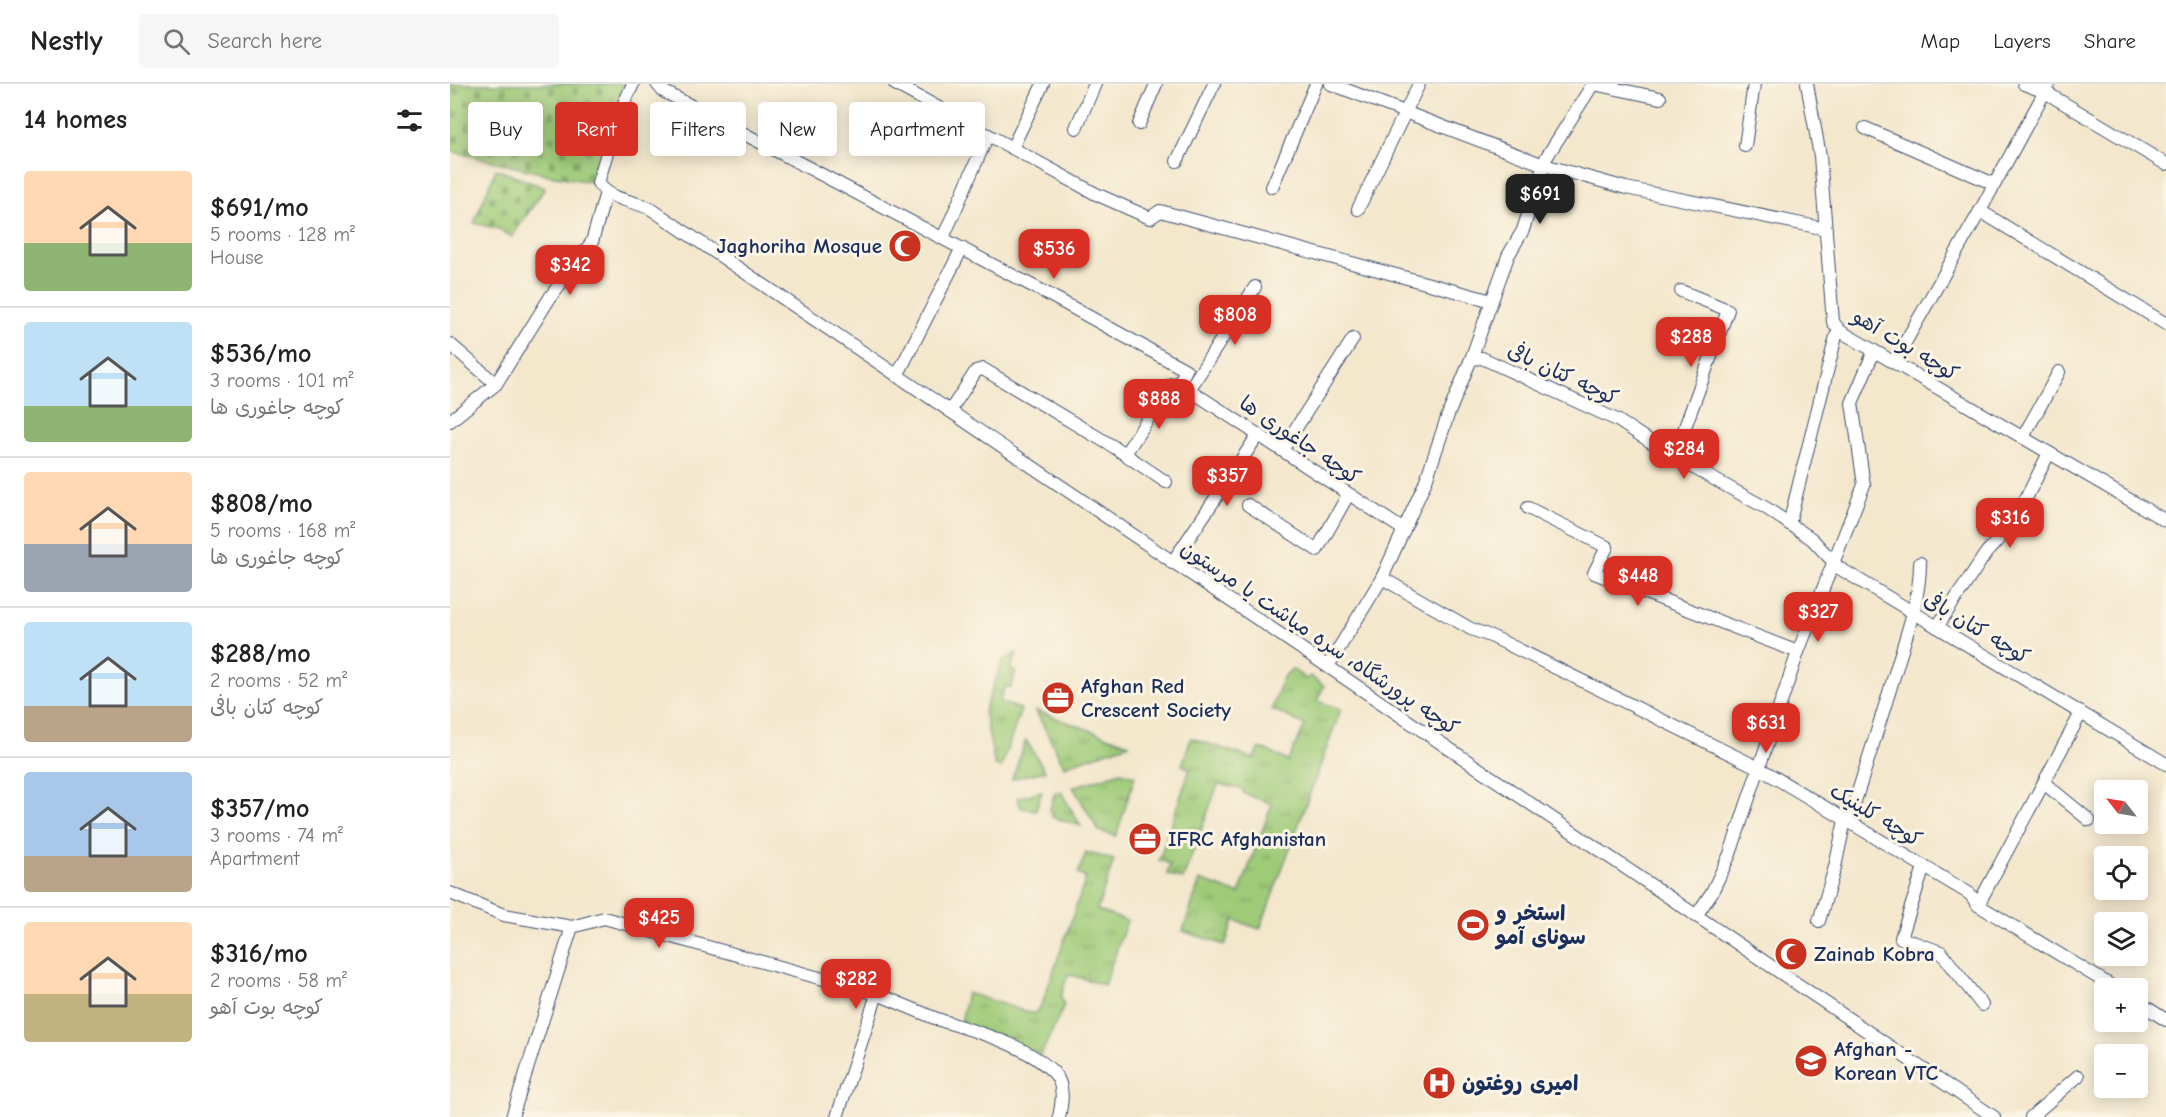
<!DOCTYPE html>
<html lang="en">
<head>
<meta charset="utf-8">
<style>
  body { margin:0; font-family:"Comic Neue","Playpen Sans Arabic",sans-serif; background:#f6f6f6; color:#222; height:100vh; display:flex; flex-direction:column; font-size:22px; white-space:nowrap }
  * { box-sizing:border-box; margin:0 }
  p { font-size:20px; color:#767676 }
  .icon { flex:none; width:33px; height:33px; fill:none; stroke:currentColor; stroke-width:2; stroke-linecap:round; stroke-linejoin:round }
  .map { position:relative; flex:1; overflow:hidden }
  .sheet { display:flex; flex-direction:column; background:#fff; width:450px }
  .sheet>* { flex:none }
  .banner { position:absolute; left:18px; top:18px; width:570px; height:54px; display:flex; gap:12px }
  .needle { width:39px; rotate:301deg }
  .fabs { position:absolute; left:1644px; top:696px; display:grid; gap:12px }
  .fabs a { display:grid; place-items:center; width:54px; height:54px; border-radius:6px; background:#fff; box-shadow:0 3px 15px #0003; font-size:30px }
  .price { position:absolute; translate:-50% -51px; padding:0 14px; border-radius:12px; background:#d93025; color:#fff; font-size:20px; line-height:39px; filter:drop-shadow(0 2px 3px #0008) }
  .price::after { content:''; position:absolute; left:50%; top:36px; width:18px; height:14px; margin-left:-9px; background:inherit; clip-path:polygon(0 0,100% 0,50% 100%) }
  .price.on { background:#222; color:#fff }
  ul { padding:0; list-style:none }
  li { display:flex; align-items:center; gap:18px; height:150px; padding:0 24px }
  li+li { border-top:2px solid #e0e0e0 }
  li span { display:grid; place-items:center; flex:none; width:168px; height:120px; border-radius:6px; color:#555 }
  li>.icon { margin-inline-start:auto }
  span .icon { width:72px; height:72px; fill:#fffc; stroke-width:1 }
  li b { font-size:26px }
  h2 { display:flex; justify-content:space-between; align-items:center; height:72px; padding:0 24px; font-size:26px }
  .pill { padding:0 21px; border-radius:6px; background:#fff; box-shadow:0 3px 15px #0003; font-size:21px; line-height:54px }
  .pill.on { background:#d93025; color:#fff }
  header { display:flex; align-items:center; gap:36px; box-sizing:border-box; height:84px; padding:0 30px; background:#fff; border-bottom:2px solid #e0e0e0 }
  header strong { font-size:28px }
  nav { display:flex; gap:33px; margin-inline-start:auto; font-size:21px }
  .search { width:420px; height:54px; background:#f6f6f6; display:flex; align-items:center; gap:15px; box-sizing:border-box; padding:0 21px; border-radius:6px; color:#767676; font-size:22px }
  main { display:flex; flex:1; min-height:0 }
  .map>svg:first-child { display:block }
  .grass { fill:url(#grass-tufts); stroke:#5d7d6b; stroke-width:1.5 }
  .cemetery { fill:url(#cemetery-stones); stroke:#5d7d6b; stroke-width:1.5 }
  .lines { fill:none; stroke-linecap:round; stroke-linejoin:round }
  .minor-casing { stroke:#3b4b6e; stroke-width:14 }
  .minor { stroke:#fff; stroke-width:12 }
  .labels { text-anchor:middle; stroke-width:6; stroke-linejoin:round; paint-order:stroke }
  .poi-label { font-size:21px; font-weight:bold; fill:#1b2f5e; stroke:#fcf5e5; text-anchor:start }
  .street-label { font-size:21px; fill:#1b2f5e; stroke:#fcf5e5 }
</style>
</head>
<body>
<header>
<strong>Nestly</strong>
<div class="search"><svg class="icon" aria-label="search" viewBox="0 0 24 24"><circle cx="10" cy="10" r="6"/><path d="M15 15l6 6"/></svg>Search here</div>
<nav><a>Map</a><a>Layers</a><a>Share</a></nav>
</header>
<main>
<section class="sheet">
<h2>14 homes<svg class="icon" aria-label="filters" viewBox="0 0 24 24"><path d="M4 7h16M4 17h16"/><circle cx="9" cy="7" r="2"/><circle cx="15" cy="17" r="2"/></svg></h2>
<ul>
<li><span style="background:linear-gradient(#ffd9b3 60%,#8fb573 0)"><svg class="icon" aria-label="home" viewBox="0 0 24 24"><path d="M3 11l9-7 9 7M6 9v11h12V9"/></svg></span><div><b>$691/mo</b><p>5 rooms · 128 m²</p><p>House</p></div></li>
<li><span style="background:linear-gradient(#bfe0f5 70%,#8fb573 0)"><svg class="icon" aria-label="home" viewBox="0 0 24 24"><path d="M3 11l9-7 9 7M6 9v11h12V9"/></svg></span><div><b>$536/mo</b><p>3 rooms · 101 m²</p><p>کوچه جاغوری ها</p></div></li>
<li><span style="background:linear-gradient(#ffd9b3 60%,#9aa5b1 0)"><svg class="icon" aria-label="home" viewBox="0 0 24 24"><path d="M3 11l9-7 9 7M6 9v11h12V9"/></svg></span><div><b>$808/mo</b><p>5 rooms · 168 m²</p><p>کوچه جاغوری ها</p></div></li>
<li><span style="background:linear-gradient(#bfe0f5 70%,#b9a48a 0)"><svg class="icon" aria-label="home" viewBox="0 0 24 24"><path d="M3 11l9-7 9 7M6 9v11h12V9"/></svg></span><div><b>$288/mo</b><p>2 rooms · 52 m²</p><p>کوچه کتان بافی</p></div></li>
<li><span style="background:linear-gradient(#a9c7e8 70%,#b9a48a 0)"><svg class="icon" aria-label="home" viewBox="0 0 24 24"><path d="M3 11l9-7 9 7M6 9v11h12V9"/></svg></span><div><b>$357/mo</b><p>3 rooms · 74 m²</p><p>Apartment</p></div></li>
<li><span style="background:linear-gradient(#ffd9b3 60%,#c2b280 0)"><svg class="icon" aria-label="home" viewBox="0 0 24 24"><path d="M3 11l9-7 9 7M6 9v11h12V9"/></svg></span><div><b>$316/mo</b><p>2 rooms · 58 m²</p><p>کوچه بوت آهو</p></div></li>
</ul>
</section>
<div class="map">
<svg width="1716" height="1033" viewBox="0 0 1716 1033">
  <defs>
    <pattern id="grass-tufts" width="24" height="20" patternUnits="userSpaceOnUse" patternTransform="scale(1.5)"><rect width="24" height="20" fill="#9fcb78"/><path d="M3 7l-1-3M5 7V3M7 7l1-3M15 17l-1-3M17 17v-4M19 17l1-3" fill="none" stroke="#81a566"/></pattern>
    <pattern id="cemetery-stones" width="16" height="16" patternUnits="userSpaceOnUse" patternTransform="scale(1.5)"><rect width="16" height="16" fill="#9fcb78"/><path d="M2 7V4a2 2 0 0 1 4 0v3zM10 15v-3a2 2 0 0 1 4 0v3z" fill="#81a566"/></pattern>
  </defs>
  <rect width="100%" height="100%" fill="#fcf5e5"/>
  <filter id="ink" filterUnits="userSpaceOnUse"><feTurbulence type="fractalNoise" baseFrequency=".0167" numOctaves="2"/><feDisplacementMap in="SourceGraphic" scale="12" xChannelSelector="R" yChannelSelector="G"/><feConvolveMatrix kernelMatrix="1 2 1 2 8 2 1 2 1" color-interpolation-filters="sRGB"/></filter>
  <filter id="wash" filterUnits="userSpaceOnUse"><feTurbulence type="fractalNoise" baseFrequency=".008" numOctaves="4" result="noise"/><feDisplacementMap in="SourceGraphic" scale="24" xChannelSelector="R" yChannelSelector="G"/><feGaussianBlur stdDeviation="1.35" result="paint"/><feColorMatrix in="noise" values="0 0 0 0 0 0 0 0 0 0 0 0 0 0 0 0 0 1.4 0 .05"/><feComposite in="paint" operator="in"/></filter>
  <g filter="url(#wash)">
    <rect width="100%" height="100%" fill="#f3e7cc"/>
    <g class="grass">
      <path d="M567 569 561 586 566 588 561 604 555 602 550 618 571 625 551 684 545 682 534 627 553 576Z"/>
      <path d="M842 585 857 595 860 592 874 602 867 617 891 625 810 845 784 836 775 861 733 847 750 796 789 810 822 720 793 709V705L768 700 733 795 717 790 720 780 709 776 740 685 732 681 741 654 804 675 808 665H814L838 677 855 641 822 625 833 593Z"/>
      <path d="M586 627 679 660H680L614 682Z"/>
      <path d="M576 656 595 687 562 695Z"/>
      <path d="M671 688 685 692 666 752 649 747 623 703Z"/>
      <path d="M592 707 586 726 571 724 567 714Z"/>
      <path d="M605 708H611L631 742 602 733 603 729 599 728Z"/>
      <path d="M636 768 664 776 647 826 677 837 654 901 618 890 611 912 614 922 588 977 510 943 517 909 584 930 592 920 636 794 628 790Z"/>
    </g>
    <g class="cemetery">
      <path d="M0 0H183L148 99 99 91 0 67Z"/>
      <path d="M46 85 95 104 62 153 49 145 24 139Z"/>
    </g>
  </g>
  <g filter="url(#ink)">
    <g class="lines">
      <defs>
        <g id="minor">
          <path d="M183 0 168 32 148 99C163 118 180 115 201 125L1544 1033"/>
          <path d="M207 0 213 7 594 208 736 286 729 299 954 446"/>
          <path d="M445 0 646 110 700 134 710 127 1042 217"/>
          <path d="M881 0 1094 81 1176 104 1376 145"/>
          <path d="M1143 0 1210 14"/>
          <path d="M1357 0 1370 72 1383 238 1390 247 1716 437"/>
          <path d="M1574 0 1595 8 1716 80"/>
          <path d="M689 40 706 0"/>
          <path d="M626 44 645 0"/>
          <path d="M1415 44 1544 100"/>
          <path d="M1295 62 1304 0"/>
          <path d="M562 64 593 0"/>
          <path d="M727 77 764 0"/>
          <path d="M822 103 866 0"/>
          <path d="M908 125 969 0"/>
          <path d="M1530 127 1716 240"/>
          <path d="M493 154 538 51"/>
          <path d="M0 260 46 300"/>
          <path d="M1021 275 1058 172 1073 146 1096 74 1143 0"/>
          <path d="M1444 278 1530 127 1599 0"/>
          <path d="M447 292 512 164"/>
          <path d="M739 306 805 203"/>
          <path d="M500 327 526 287 533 285 664 363 716 398"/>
          <path d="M0 337 46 300 101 212 142 158 156 108"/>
          <path d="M1573 353 1609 288"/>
          <path d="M832 366 903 255"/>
          <path d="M675 370 721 300 729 299"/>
          <path d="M1224 373 1278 226 1231 207"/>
          <path d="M798 421 867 466 898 411"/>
          <path d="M1078 424 1157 463 1144 489 1348 568"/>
          <path d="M1339 440 1386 252 1390 247"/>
          <path d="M722 479 808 351"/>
          <path d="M932 494 1021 545 1043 553 1309 684 1520 810 1528 821 1665 904"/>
          <path d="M1487 543 1536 469 1564 438 1599 369"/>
          <path d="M878 582 932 494 975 399 998 331 1021 275 1032 274 1167 336 1224 373 1316 424 1362 455 1389 484 1716 680"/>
          <path d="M1594 699 1639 736"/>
          <path d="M1474 783 1451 854 1491 868 1532 921"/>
          <path d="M0 809 54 831 122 843 154 834 427 910"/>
          <path d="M1528 821 1631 629"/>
          <path d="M1246 832 1262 808 1280 770 1348 568 1414 401 1402 319 1424 267"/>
          <path d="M1369 837 1385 783 1395 736 1401 730C1417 679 1433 629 1448 579 1458 546 1470 513 1470 479"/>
          <path d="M1688 918 1716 936"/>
          <path d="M62 1033 122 843"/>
          <path d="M387 1033 427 910C447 918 467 927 487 935 523 947 577 960 604 989 615 1001 612 1019 609 1033"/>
          <path d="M1581 1033 1628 992"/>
        </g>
      </defs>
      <use href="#minor" class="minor-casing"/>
      <use href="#minor" class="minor"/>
    </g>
  </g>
  <defs>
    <symbol id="mosque-disc" viewBox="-11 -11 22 22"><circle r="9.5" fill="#c8321e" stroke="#fcf5e5"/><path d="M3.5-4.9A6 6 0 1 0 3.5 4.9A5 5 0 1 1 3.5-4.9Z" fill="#fff"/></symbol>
    <symbol id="office-disc" viewBox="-11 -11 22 22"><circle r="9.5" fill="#c8321e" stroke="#fcf5e5"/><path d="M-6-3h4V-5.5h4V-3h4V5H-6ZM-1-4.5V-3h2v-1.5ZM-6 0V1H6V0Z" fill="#fff"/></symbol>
    <symbol id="stadium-disc" viewBox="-11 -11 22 22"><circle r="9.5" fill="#c8321e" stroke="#fcf5e5"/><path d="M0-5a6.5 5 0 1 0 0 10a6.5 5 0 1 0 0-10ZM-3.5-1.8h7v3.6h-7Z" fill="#fff"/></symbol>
    <symbol id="university-disc" viewBox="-11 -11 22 22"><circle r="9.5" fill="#c8321e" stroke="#fcf5e5"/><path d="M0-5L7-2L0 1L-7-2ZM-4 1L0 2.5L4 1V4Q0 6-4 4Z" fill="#fff"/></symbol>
    <symbol id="hospital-disc" viewBox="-11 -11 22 22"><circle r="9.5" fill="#c8321e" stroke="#fcf5e5"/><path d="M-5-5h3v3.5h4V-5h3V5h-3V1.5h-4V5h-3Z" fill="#fff"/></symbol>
  </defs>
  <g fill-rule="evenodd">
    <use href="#mosque-disc" x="436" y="143" width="38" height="38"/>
    <use href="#office-disc" x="589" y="595" width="38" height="38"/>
    <use href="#office-disc" x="676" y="736" width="38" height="38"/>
    <use href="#stadium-disc" x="1004" y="822" width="38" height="38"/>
    <use href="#mosque-disc" x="1322" y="851" width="38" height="38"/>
    <use href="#university-disc" x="1342" y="958" width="38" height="38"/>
    <use href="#hospital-disc" x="970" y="980" width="38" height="38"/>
  </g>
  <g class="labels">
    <g class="poi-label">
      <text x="432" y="169" text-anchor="end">Jaghoriha Mosque</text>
      <text x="631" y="609">Afghan Red<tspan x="631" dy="24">Crescent Society</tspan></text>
      <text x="718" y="762">IFRC Afghanistan</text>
      <text x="1046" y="836">استخر و<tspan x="1046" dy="24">سونای آمو</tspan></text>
      <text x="1364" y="877">Zainab Kobra</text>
      <text x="1384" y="972">Afghan -<tspan x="1384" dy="24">Korean VTC</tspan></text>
      <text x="1012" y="1006">امیری روغتون</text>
    </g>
    <g class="street-label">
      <text transform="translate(1456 261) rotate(31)" y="7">کوچه بوت آهو</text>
      <text transform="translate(1113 290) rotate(25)" y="7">کوچه کتان بافی</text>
      <text transform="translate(850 356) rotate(34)" y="7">کوچه جاغوری ها</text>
      <text transform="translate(1527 544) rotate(31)" y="7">کوچه کتان بافی</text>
      <text transform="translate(870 554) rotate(34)" y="7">کوچه پرورشگاه، سره میاشت یا مرستون</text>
      <text transform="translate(1426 731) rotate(31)" y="7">کوچه کلینیک</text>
    </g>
  </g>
</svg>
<div class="fabs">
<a><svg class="needle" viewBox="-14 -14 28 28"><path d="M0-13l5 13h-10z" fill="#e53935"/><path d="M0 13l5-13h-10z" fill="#767676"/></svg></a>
<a><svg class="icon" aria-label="locate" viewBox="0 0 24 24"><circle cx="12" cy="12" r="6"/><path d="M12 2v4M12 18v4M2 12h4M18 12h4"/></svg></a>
<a><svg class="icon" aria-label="layers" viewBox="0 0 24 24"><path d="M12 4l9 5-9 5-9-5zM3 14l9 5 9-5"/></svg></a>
<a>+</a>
<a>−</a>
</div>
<b class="price on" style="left:1090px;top:141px">$691</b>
<b class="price" style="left:604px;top:196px">$536</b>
<b class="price" style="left:120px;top:212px">$342</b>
<b class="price" style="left:785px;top:262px">$808</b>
<b class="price" style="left:1241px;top:284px">$288</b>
<b class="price" style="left:709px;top:346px">$888</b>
<b class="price" style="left:1234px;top:396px">$284</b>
<b class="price" style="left:777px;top:423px">$357</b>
<b class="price" style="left:1560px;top:465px">$316</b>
<b class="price" style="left:1188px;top:523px">$448</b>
<b class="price" style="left:1368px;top:559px">$327</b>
<b class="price" style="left:1316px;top:670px">$631</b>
<b class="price" style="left:209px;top:865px">$425</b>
<b class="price" style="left:406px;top:926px">$282</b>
<div class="banner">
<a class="pill">Buy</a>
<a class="pill on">Rent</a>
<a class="pill">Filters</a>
<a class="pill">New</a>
<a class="pill">Apartment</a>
</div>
</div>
</main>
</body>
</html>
